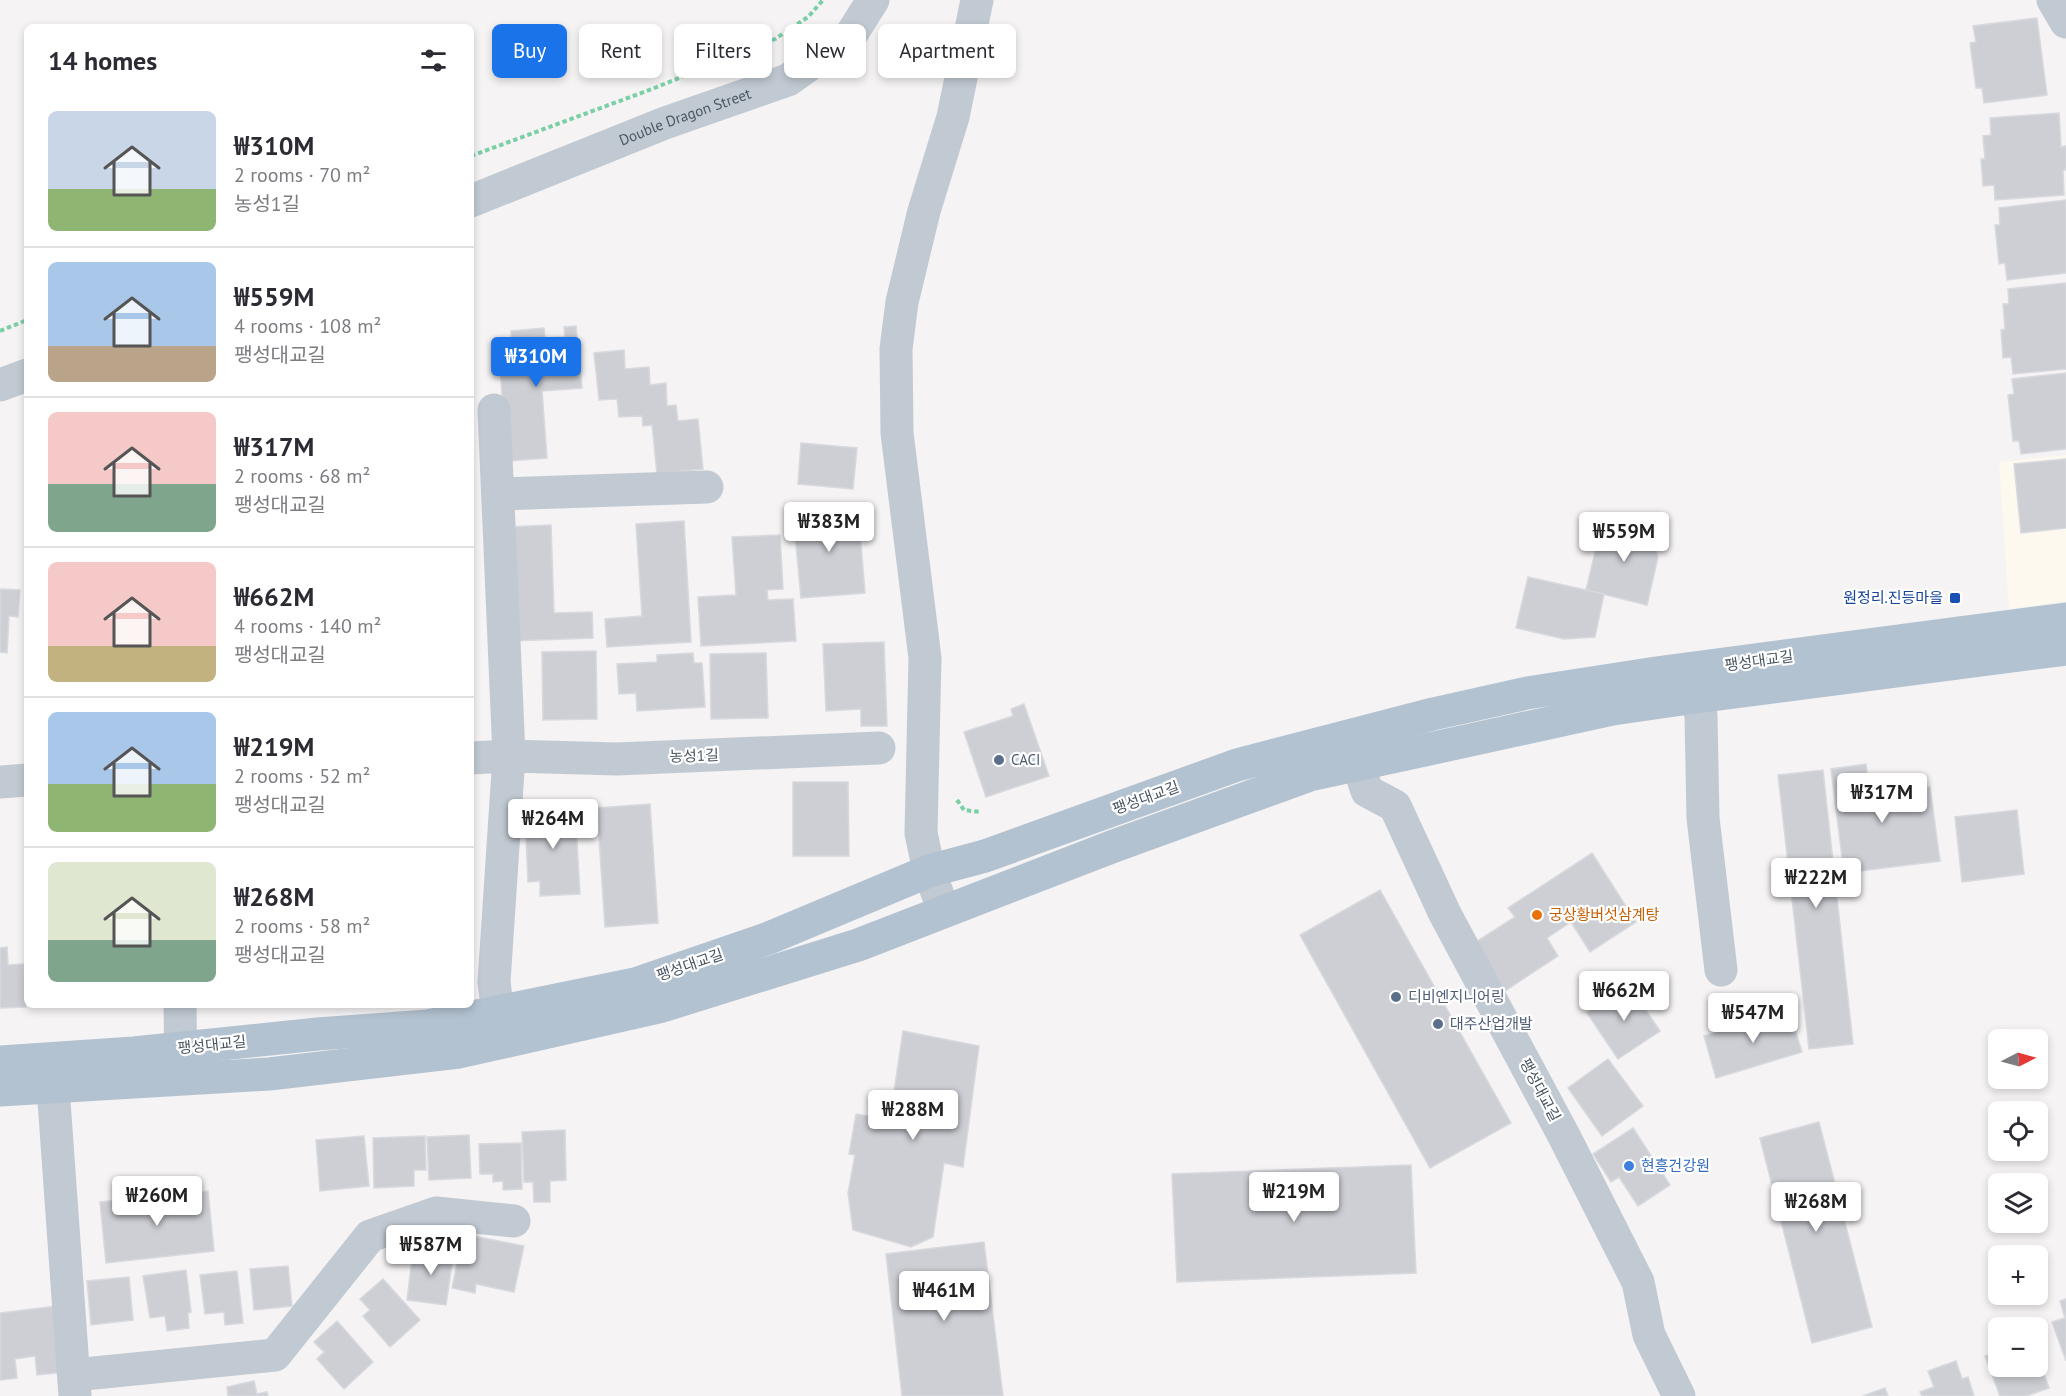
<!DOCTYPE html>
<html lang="en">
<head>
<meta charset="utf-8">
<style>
  body { margin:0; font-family:"PT Sans","Noto Sans KR",sans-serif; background:#f7f7f7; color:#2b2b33; height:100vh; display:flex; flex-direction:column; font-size:22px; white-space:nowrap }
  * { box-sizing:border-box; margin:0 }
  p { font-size:20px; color:#7c7c81 }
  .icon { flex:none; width:33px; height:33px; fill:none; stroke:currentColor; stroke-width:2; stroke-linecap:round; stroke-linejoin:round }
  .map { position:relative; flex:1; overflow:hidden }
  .sheet { position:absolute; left:24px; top:24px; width:450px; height:984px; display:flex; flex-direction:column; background:#fff; border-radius:9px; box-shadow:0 3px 9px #0003 }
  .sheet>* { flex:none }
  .banner { position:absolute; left:492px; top:24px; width:570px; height:54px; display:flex; gap:12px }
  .needle { width:39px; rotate:84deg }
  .fabs { position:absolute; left:1988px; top:1029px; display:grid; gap:12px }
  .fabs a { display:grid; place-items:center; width:60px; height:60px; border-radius:9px; background:#fff; box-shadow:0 3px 9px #0003; font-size:30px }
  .price { position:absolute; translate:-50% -51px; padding:0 14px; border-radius:6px; background:#fff; color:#222; font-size:20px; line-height:39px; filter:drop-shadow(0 2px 3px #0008) }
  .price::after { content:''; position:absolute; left:50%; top:36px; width:18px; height:14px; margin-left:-9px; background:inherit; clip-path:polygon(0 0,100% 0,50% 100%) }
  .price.active { background:#1a73e8; color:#fff }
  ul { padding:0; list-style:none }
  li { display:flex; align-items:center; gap:18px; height:150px; padding:0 24px }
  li+li { border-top:2px solid #e1e1e2 }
  li span { display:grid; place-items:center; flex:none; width:168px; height:120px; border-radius:9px; color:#555 }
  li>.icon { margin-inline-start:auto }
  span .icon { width:72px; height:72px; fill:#fffc; stroke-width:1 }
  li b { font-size:26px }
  h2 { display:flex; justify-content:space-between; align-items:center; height:72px; padding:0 24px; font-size:26px }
  .chip { padding:0 21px; border-radius:9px; background:#fff; box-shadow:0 3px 9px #0003; font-size:21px; line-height:54px }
  .chip.active { background:#1a73e8; color:#fff }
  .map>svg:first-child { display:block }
  .commercial { fill:#fdf9ef }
  .building { fill:#cdcfd5; stroke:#d7d9de; stroke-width:1.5 }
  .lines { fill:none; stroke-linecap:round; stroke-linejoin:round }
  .path { stroke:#7ad0a6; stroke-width:4; stroke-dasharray:4.5 3; stroke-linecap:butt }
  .minor { stroke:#c1cad2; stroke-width:33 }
  .major { stroke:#b3c2d1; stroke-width:33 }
  .transit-dot { fill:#1a4fb4; stroke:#fff; stroke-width:2 }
  .service-dot { fill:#5c6f8a; stroke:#fff; stroke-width:2 }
  .food-dot { fill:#e8710a; stroke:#fff; stroke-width:2 }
  .shop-dot { fill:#3f7fe0; stroke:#fff; stroke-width:2 }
  .labels { text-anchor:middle; stroke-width:4.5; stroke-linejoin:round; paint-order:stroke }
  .street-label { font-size:15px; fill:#4a5661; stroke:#fff }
  .transit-label { font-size:15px; fill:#164399; stroke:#fff; text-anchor:end }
  .service-label { font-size:15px; fill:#4e5e75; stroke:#fff; text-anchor:start }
  .food-label { font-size:15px; fill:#c56008; stroke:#fff; text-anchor:start }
  .shop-label { font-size:15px; fill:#366cbe; stroke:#fff; text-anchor:start }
</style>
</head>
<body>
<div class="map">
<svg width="2066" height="1396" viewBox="0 0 2066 1396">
  <rect width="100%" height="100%" fill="#f5f3f3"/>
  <path class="commercial" d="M2066 455V601L2009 609 1999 462Z"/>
  <g class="building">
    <path d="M2037 18 2047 95 1984 103 1982 88H1976L1970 43 1976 42 1973 26Z"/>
    <path d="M2059 113 2061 147 2066 146V170H2063L2064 195 1995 200 1994 185 1983 186 1981 159H1985L1983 136 1991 135 1990 118Z"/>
    <path d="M2066 200V273L2007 280 2005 263 1999 264 1995 225H2000L1999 208Z"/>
    <path d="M2066 283V369L2013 374 2011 357 2003 358 2001 330 2005 329 2003 304H2009L2008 289Z"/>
    <path d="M576 326 582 388 542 391 547 458 507 461 500 368 533 365 531 349 512 351 511 331 544 328 545 338 565 337 564 327Z"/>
    <path d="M624 350 625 369 649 367 650 385 666 383 667 406 676 405 678 421 698 419 703 469 657 474 652 425 643 426 642 416 619 417 617 399 599 400 594 353Z"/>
    <path d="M2066 373V449L2021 454 2019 441H2013L2008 395 2014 394 2012 379Z"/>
    <path d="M801 443 857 448 853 489 798 484Z"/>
    <path d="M2066 459V528L2021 533 2014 464Z"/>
    <path d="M858 507 865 593 801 598 793 513Z"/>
    <path d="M1603 519 1650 530 1658 557 1647 605 1586 590Z"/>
    <path d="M684 521 691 642 607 647 605 619 642 616 636 524Z"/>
    <path d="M551 525 554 613 592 612 593 638 511 641 508 527Z"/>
    <path d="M780 535 783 589 767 590 768 600 793 599 796 641 701 646 698 597 736 595 732 537Z"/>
    <path d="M1528 577 1604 594 1595 637 1564 639 1516 628Z"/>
    <path d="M0 589 20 590 18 617 9 616 7 653 0 652Z"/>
    <path d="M884 642 887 726H861V709L826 711 823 644Z"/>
    <path d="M596 651 597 719 543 720 542 652Z"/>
    <path d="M693 653 694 663H702L705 707 637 711 636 693 619 694 617 664 657 662V655Z"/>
    <path d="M766 653 768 718 711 719 710 654Z"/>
    <path d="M1024 704 1049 776 986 797 964 732 1013 716 1011 709Z"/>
    <path d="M1866 764 1870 795 1930 787 1940 861 1844 873 1831 769Z"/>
    <path d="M1823 770 1853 1044 1809 1049 1778 775Z"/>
    <path d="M793 782H848L849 856H793Z"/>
    <path d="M650 804 658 923 605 927 597 808Z"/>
    <path d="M575 806 580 894 540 896V881L528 882 526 836H530L528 808Z"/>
    <path d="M2017 810 2024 874 1962 882 1955 817Z"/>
    <path d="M1592 853 1636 922 1590 952 1571 922 1547 938 1558 956 1499 995 1468 947 1515 917 1508 908Z"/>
    <path d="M1380 890 1511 1123 1430 1168 1300 935Z"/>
    <path d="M7 947 8 965 24 964 26 1007 0 1008V948Z"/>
    <path d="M1629 985 1660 1031 1618 1059 1587 1013Z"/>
    <path d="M1789 1010 1802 1052 1716 1078 1704 1036Z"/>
    <path d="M903 1031 979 1046 963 1167 944 1163 933 1237 911 1247 853 1230 848 1193 855 1155 849 1154 856 1114 890 1119Z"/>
    <path d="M1608 1059 1643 1106 1602 1136 1568 1088Z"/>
    <path d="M1819 1122 1872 1327 1812 1343 1760 1138Z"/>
    <path d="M1633 1128 1670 1185 1638 1206 1619 1177 1611 1182 1593 1154Z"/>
    <path d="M565 1130 566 1180 550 1181V1202H534L533 1182H524L522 1132Z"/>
    <path d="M469 1135 471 1178 429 1180 427 1137Z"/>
    <path d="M364 1136 369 1186 320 1191 316 1140Z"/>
    <path d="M425 1136 426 1170H414V1186L374 1188 373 1138Z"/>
    <path d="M521 1143 522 1189 503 1190V1181L493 1182V1174H480L479 1144Z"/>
    <path d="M1411 1165 1416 1273 1177 1282 1172 1174Z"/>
    <path d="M208 1191 214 1251 106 1263 100 1202Z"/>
    <path d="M463 1234 524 1246 514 1292 476 1284 475 1293 452 1288Z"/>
    <path d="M984 1242 1003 1396H902L886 1254Z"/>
    <path d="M423 1246 454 1250 446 1305 407 1300 412 1259 421 1260Z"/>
    <path d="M288 1266 292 1306 254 1310 250 1269Z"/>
    <path d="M186 1270 191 1312 188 1313 189 1328 167 1331 165 1316 150 1318 143 1276Z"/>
    <path d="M237 1271 243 1323 225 1325 224 1312 205 1314 200 1275Z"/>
    <path d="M129 1277 133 1320 91 1325 87 1281Z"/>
    <path d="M383 1279 420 1320 390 1347 363 1316 370 1310 360 1299Z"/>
    <path d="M2066 1299V1361L2052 1322 2065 1318 2060 1301Z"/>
    <path d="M57 1306 65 1372 37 1375 35 1356 15 1359 17 1378 0 1380V1313Z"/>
    <path d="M337 1321 373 1362 344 1389 317 1359 324 1352 314 1342Z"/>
    <path d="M1998 1352V1366H2037V1354L2049 1388 2026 1396H2000L1985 1356Z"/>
    <path d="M1956 1361 1962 1379 1968 1377 1974 1396H1922L1920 1392 1934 1387 1928 1371Z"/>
    <path d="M254 1381 257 1394 267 1392 268 1396H228L227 1387Z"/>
    <path d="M1885 1388 1888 1396H1863Z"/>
  </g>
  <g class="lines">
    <g class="path">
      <path d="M471 156 652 89 775 39 808 17 823 0"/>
      <path d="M0 331 27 320"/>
      <path d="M957 800 964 810 980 812"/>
    </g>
    <g class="minor">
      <path d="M2053 0 2066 22"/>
      <path id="s1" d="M471 201 665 123 788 80 851 35 873 0"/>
      <path d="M0 385 27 375"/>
      <path d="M494 410 509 756 494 982 498 1013 507 1039"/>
      <path d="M498 494 707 487"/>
      <path d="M1696 669V697L1701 716 1703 818 1721 970"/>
      <path d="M1349 737 1367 791 1395 806 1445 914 1563 1134 1638 1282 1649 1335 1679 1396"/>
      <path d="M471 758 509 756 617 759 879 748"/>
      <path d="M0 782 27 780"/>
      <path d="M944 911 929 871 921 833 925 658 897 433 896 349 902 302 924 211 953 117 977 0"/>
      <path d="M180 1005 181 1075"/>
      <path d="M51 1059 75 1396"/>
      <path d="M74 1375 275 1355 370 1236 436 1213 514 1221"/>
    </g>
    <g class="major">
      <path d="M0 1062 134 1053 318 1034 428 1026 635 984 769 938 929 871 985 856 1237 765 1433 714 1527 693 1656 673 2066 619"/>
      <path d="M0 1090 269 1074 459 1052 659 1007 858 945 1114 846 1310 775 1613 709 1696 697 2066 649"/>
    </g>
  </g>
  <rect class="transit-dot" x="1949" y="592" width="12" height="12" rx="3"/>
  <g class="service-dot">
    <circle cx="999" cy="760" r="6"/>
    <circle cx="1396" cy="997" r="6"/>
    <circle cx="1438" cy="1024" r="6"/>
  </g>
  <circle class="food-dot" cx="1537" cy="915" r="6"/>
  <circle class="shop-dot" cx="1629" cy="1166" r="6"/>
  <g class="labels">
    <g class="street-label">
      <text dy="5" stroke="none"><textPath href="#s1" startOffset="230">Double Dragon Street</textPath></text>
      <text transform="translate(1759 661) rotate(-8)" y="5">팽성대교길</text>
      <text transform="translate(694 756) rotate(-2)" y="5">농성1길</text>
      <text transform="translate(1146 798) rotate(-20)" y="5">팽성대교길</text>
      <text transform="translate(690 965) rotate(-19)" y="5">팽성대교길</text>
      <text transform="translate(212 1045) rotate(-6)" y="5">팽성대교길</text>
      <text transform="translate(1540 1090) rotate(62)" y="5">팽성대교길</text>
    </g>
    <g class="transit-label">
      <text x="1943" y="603">원정리.진등마을</text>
    </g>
    <g class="service-label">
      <text x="1011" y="765">CACI</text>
      <text x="1408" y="1002">디비엔지니어링</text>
      <text x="1450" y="1029">대주산업개발</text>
    </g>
    <g class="food-label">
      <text x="1549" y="920">궁상황버섯삼계탕</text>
    </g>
    <g class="shop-label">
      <text x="1641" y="1171">현흥건강원</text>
    </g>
  </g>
</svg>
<div class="fabs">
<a><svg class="needle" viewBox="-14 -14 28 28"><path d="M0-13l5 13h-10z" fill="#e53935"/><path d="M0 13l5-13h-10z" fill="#7c7c81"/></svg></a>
<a><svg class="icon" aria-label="locate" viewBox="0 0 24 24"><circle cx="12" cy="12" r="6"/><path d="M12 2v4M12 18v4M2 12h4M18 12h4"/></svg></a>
<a><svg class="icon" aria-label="layers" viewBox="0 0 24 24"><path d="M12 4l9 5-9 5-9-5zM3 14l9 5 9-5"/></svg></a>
<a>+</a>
<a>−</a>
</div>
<b class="price active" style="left:536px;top:388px">₩310M</b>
<b class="price" style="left:829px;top:553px">₩383M</b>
<b class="price" style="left:1624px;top:563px">₩559M</b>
<b class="price" style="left:1882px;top:824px">₩317M</b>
<b class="price" style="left:553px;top:850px">₩264M</b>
<b class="price" style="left:1816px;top:909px">₩222M</b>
<b class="price" style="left:1624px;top:1022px">₩662M</b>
<b class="price" style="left:1753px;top:1044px">₩547M</b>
<b class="price" style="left:913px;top:1141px">₩288M</b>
<b class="price" style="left:1294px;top:1223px">₩219M</b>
<b class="price" style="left:157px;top:1227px">₩260M</b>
<b class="price" style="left:1816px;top:1233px">₩268M</b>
<b class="price" style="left:431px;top:1276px">₩587M</b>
<b class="price" style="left:944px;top:1322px">₩461M</b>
<div class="banner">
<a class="chip active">Buy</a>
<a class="chip">Rent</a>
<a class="chip">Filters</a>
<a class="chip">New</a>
<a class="chip">Apartment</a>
</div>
<section class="sheet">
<h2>14 homes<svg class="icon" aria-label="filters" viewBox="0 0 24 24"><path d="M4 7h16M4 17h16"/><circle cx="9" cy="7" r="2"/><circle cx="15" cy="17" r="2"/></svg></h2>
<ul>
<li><span style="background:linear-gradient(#c9d6e8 65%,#8fb573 0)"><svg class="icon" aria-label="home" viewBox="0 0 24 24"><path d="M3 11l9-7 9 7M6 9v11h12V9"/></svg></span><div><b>₩310M</b><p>2 rooms · 70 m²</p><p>농성1길</p></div></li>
<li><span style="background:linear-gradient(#a9c7e8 70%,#b9a48a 0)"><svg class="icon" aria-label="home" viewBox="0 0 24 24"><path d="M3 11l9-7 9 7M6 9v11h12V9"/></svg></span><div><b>₩559M</b><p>4 rooms · 108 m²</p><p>팽성대교길</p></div></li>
<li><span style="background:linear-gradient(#f6c9c9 60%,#7fa58c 0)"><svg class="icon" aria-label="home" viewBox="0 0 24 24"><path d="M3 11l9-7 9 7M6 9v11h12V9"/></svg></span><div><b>₩317M</b><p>2 rooms · 68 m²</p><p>팽성대교길</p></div></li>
<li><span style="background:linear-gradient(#f6c9c9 70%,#c2b280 0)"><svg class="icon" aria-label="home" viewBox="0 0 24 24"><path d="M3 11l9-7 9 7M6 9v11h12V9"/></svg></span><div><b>₩662M</b><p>4 rooms · 140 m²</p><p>팽성대교길</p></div></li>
<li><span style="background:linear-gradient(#a9c7e8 60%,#8fb573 0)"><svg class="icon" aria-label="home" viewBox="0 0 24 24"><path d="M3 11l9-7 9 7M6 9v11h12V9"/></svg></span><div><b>₩219M</b><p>2 rooms · 52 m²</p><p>팽성대교길</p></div></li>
<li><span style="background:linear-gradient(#dfe7d0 65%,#7fa58c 0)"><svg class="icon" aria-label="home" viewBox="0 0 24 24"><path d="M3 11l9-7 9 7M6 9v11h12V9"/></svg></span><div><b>₩268M</b><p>2 rooms · 58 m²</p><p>팽성대교길</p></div></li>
</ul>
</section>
</div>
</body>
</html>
